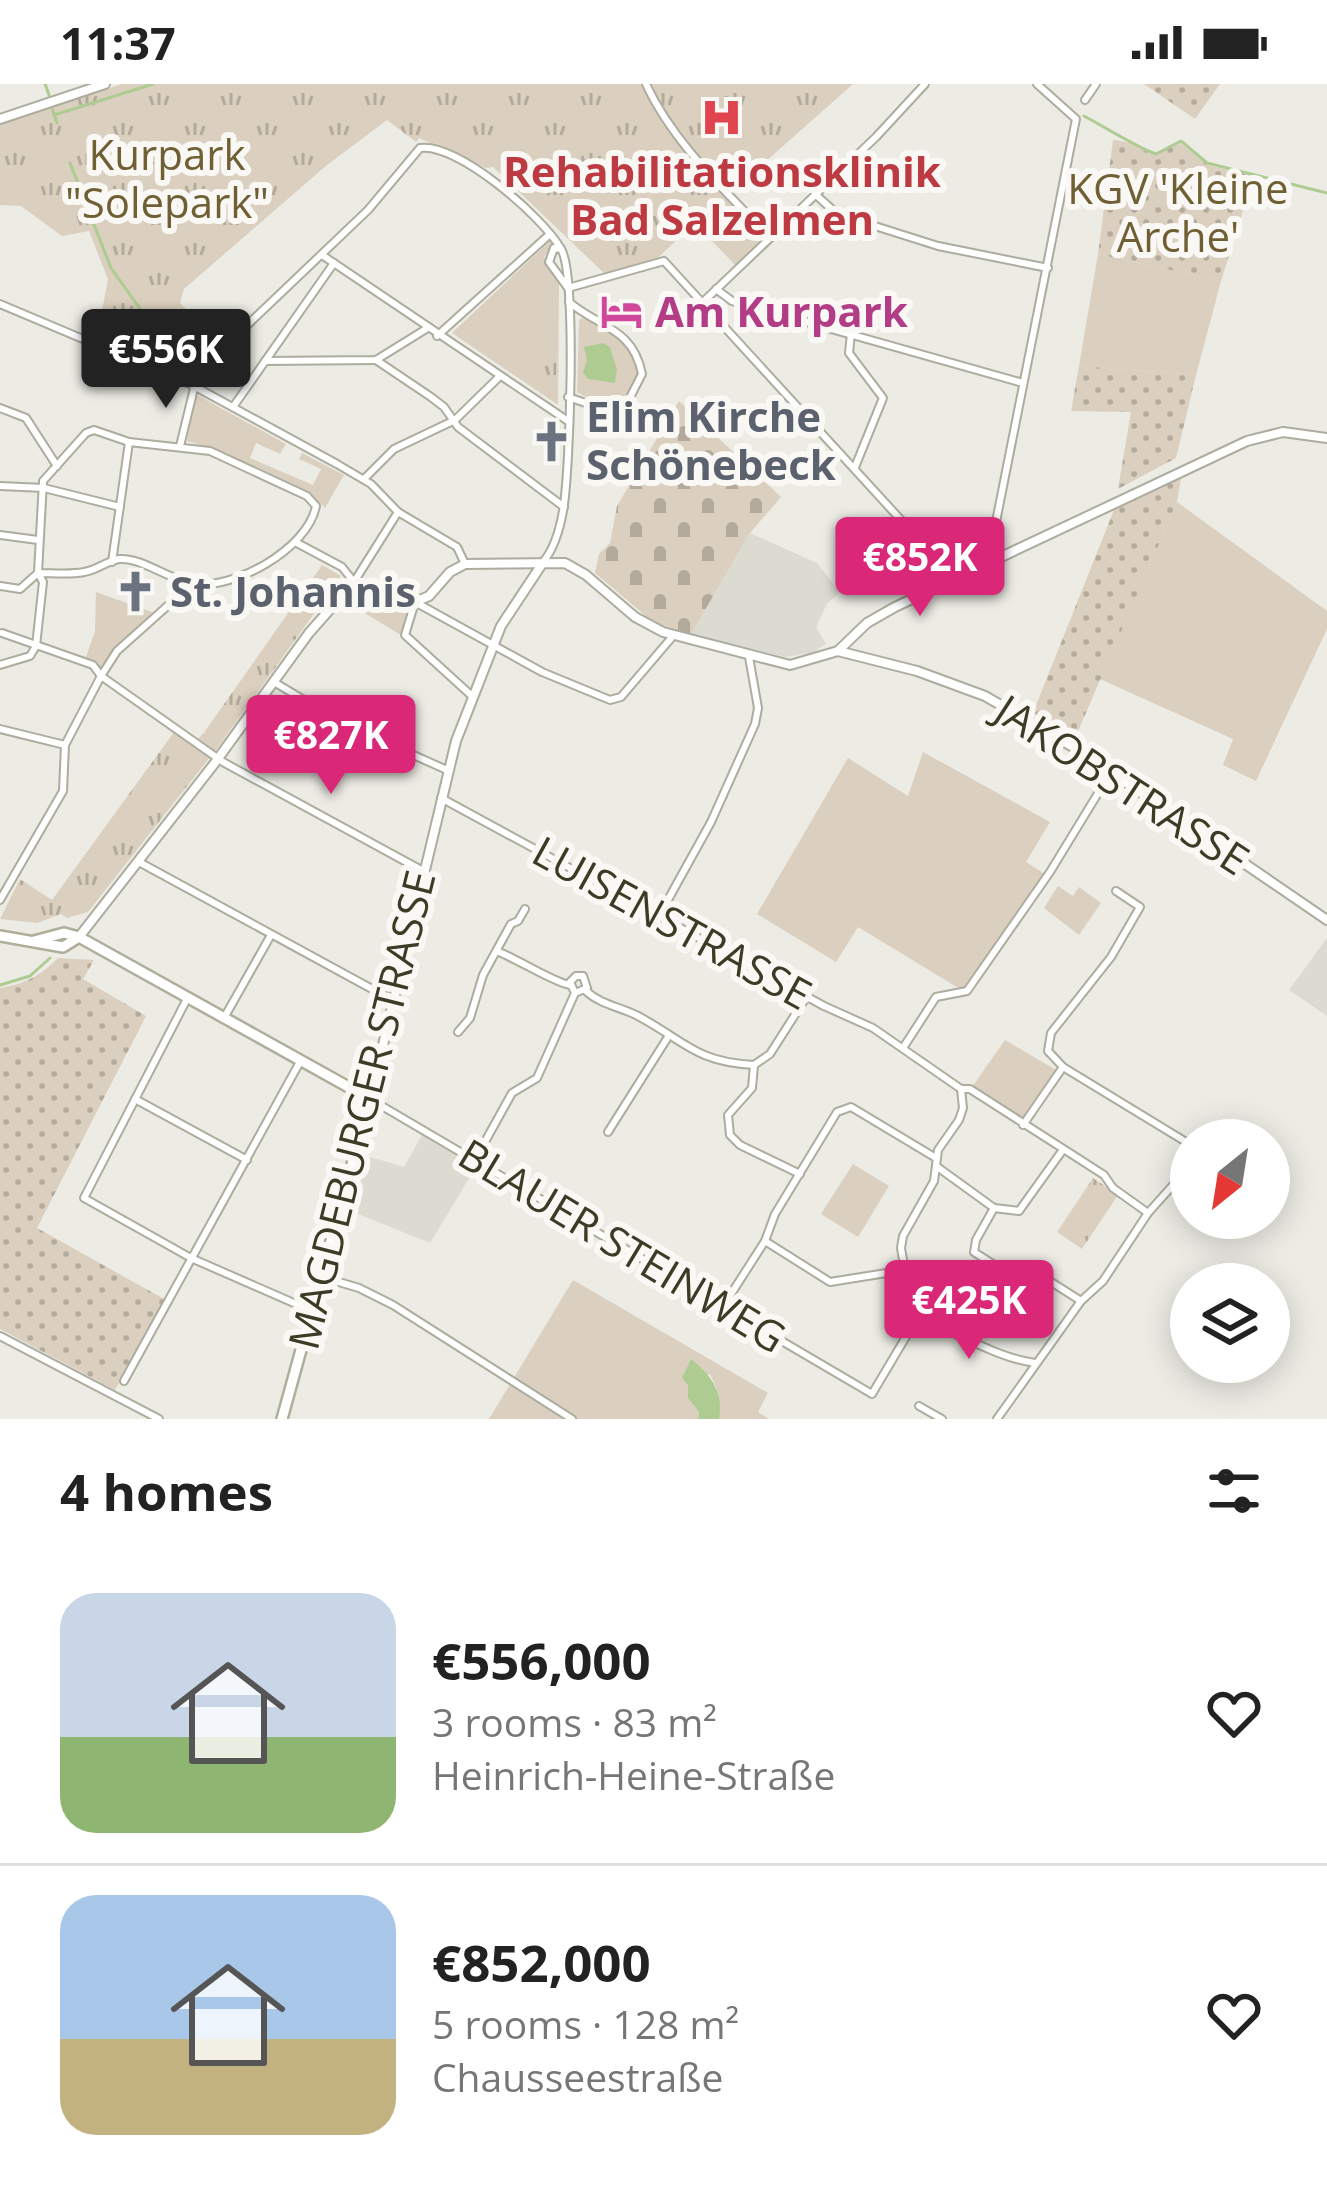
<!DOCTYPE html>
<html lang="en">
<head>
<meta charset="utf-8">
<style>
  body { margin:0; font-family:"Open Sans",sans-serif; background:#f2f2f2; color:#222; height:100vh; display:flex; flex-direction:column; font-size:45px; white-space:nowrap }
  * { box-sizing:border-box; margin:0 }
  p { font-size:39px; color:#767676 }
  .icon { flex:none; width:66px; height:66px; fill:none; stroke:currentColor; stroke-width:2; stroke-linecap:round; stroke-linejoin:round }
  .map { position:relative; height:1335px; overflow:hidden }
  .panel { display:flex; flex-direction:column; background:#fff; flex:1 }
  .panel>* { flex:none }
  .needle { width:78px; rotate:210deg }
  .fabs { position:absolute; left:1170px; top:1035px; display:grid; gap:24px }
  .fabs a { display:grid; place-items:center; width:120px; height:120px; border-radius:50%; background:#fff; box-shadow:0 6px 30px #0003; font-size:60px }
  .price { position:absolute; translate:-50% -102px; padding:0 27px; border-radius:12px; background:#db2777; color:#fff; font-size:39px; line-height:78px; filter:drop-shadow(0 3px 6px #0008) }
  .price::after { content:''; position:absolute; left:50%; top:72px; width:36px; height:27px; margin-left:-18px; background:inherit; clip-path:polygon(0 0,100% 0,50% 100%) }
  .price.selected { background:#222; color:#fff }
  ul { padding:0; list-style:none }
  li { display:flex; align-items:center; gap:36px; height:300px; padding:0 60px }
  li+li { border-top:3px solid #e0e0e0 }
  li span { display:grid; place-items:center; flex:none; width:336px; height:240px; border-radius:36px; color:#555 }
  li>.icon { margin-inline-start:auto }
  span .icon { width:144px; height:144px; fill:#fffc; stroke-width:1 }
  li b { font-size:51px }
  h2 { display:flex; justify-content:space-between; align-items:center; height:144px; padding:0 60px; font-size:51px }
  .status { display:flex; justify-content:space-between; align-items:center; height:84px; padding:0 60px; background:#fff; direction:ltr }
  .status svg { height:33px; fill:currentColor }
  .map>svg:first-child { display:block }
  .built { fill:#dcdbd2 }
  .grass { fill:#dbd0bf }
  .cemetery { fill:url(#cemetery-stones) }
  .park { fill:url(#park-tufts) }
  .garden { fill:url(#garden-dots) }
  .water { fill:#aecc91 }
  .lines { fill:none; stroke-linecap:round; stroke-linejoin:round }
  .stream { stroke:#aecc91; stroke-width:3 }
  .minor-casing { stroke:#acac9f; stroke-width:10 }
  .tertiary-casing { stroke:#acac9f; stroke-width:12 }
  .secondary-casing { stroke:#aeae9b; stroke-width:14 }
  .minor { stroke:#fff; stroke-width:6 }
  .tertiary { stroke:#fff; stroke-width:8 }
  .secondary { stroke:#fff; stroke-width:9 }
  .labels { text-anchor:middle; stroke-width:12; stroke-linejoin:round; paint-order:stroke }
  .park-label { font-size:42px; fill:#6f5f33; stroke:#f9f8f4 }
  .health-label { font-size:42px; font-weight:bold; fill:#be3a42; stroke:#f9f8f4 }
  .hotel-label { font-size:42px; font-weight:bold; fill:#b23c85; stroke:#f9f8f4; text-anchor:start }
  .worship-label { font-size:42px; font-weight:bold; fill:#5b616d; stroke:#f9f8f4; text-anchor:start }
  .street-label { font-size:42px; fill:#3a3c25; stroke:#f9f8f4 }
</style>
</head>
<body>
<div class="status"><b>11:37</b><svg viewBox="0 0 49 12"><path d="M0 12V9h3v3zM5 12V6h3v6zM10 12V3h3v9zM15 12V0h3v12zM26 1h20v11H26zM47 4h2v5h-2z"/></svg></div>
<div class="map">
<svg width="1327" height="1335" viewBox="0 0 1327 1335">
  <defs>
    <pattern id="cemetery-stones" width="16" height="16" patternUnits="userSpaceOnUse" patternTransform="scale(3)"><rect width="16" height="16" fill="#dbd0bf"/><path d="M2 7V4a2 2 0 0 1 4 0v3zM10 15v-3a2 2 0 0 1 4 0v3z" fill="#b3aa9b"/></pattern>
    <pattern id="park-tufts" width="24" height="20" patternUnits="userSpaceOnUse" patternTransform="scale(3)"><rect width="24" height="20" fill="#dbd0bf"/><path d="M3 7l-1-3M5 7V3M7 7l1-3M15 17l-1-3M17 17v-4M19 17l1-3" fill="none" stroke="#b3aa9b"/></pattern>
    <pattern id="garden-dots" width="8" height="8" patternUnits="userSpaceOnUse" patternTransform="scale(3)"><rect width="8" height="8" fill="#dbd0bf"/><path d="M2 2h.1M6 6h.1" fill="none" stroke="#b3aa9b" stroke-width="1.8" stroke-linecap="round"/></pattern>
  </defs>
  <rect width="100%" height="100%" fill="#ecebe4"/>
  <g class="built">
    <path d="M750 449 817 479 840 508 827 520 816 543 826 560 812 569 785 573 691 550Z"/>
    <path d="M1327 854V932L1289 906Z"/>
    <path d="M422 1051 476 1083 430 1159 346 1125 360 1070 404 1083Z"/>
  </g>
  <g class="grass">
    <path d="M552 155 555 158 544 173 559 200 558 321 452 249Z"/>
    <path d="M1098 170 1221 197 1196 291 1079 282Z"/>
    <path d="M585 232 633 265 640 288 625 326 615 329 577 308 579 236Z"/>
    <path d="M199 312 286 360 280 370 256 359 250 374 313 401 321 385 299 375 302 369 344 391 325 424C308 402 217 365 187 357L194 314Z"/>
    <path d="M1177 418 1327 527V545L1256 697 1223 681 1233 655 1100 595Z"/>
    <path d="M96 508 155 529 114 567 101 586 85 576 95 547Z"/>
    <path d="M357 508 412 526 404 553 345 517Z"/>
    <path d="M923 668 1050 738 1026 778 1045 790 965 905H960L858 843 836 878 757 830 848 674 908 712Z"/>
    <path d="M1058 802 1073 812 1079 803 1101 819 1079 851 1044 824Z"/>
    <path d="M1005 956 1056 986 1022 1038 972 1003Z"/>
    <path d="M853 1080 889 1102 858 1153 821 1130Z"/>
    <path d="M573 1196 768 1309 758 1328 769 1335H719L717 1305 710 1290 688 1300V1314L699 1328 698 1335H489Z"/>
  </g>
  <path class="cemetery" d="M679 317 781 413 750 449 691 550 653 538 595 489 599 470 610 459 617 422Z"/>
  <g class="park">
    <path d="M122 0H853L728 111 767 151 735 181 695 139 649 182 607 192 493 83 486 84 419 54 416 58 387 36 327 81 184 205 180 219 216 257 188 283 139 272 109 257 101 232 108 195 89 147 62 152 21 122 0 121V41Z"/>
    <path d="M519 277H556V318L519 293Z"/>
    <path d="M322 481 341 492 218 663 88 828 67 834 61 830 37 839 0 835 20 795 52 816 174 648 193 659 203 650Z"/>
    <path d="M1093 1094 1118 1111 1082 1165 1057 1148Z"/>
  </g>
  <g class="garden">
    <path d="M1144 0H1220L1195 35Z"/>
    <path d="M1113 56C1151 58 1136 81 1180 59L1207 81 1254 92 1221 197 1098 170Z"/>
    <path d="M1079 282 1196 291 1176 374 1118 405 1131 328 1071 327Z"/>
    <path d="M1181 394 1177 418 1075 654 1033 629 1114 426Z"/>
    <path d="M58 874 94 876 83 895 146 932 37 1144 164 1215 115 1306 0 1245V904C25 900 40 892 58 874Z"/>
  </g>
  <g class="water">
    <path d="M603 259 610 263 617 286 615 299 588 295 583 288 587 276 584 263Z"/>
    <path d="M691 1275C711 1291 724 1308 719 1335H698L699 1328 688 1314V1301L682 1294Z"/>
  </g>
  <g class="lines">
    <g class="stream">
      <path d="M45 0 49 11"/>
      <path d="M52 24 57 39"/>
      <path d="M54 31 153 0"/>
      <path d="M1084 32C1103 42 1138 64 1156 70L1181 57 1207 79 1327 109"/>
      <path d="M70 79 111 184 178 278"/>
      <path d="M0 901 30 892 50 874"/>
    </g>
    <defs>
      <g id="minor">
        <path d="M646 0C673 59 726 107 770 154"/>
        <path d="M1085 16 1096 0"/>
        <path d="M815 110 837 130 938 162 1048 184"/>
        <path d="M322 171 568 337"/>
        <path d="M568 204 664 177 954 494"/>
        <path d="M716 205 732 217 1023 299"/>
        <path d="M703 218 876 53 925 0"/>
        <path d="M0 220 192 301 337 380 371 400 398 428 457 463 465 480"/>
        <path d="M851 249 849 269 883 314 855 383"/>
        <path d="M437 252 550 150"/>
        <path d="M376 276 431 313 444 323 458 343 564 423"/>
        <path d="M265 277 376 276 426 245"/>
        <path d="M568 313 621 331 642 290C633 244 600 244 569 218"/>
        <path d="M233 323 334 179"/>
        <path d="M0 324 26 334 57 382"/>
        <path d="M180 362 198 288 368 126 420 64C457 58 543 133 561 165"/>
        <path d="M364 395 394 365 455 336 498 294"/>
        <path d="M0 402 44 404 120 423"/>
        <path d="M0 451 38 456"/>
        <path d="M297 459 342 483 354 498 398 428"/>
        <path d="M112 478 129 358"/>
        <path d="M543 478C554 465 560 444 563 427 570 389 577 189 561 165L554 164 549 178 568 204"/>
        <path d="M988 478 1076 35 1037 0"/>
        <path d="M0 502 20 505 38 489C53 489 69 491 84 488 97 486 107 477 119 475 141 473 168 495 190 499 232 508 308 465 316 422L307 412 210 367 129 358 94 346 86 349 43 397 38 489 43 498 36 562 30 572 0 581"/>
        <path d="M2 549 93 581 101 592 223 678 423 787"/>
        <path d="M274 598 344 640 447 686"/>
        <path d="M473 613 405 551 415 518 542 588 610 616 621 613 673 552"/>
        <path d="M0 645 65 661"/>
        <path d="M441 714 824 922 873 944 961 1005H970L1104 1091 1113 1104 1148 1129"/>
        <path d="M139 778 394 917"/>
        <path d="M0 816 63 707 65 661 101 592 117 567 192 500"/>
        <path d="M659 832 711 738 755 640 758 624 749 573"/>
        <path d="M499 868C519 876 555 899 570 901"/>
        <path d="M586 907C601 921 621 923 638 932 685 957 695 978 754 981L770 970 807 912"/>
        <path d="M188 913 84 1114 191 1174 312 1227"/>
        <path d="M224 934 271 851"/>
        <path d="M458 948 470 934 483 891 511 840 518 837 525 825"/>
        <path d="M903 964 936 913 967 907 1050 788 1111 688"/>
        <path d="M754 981 752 1004 728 1031 730 1051 740 1061 800 1090"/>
        <path d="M1063 983 1191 1061"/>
        <path d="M135 1015 247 1076"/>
        <path d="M370 1015 872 1310 910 1246 913 1234 901 1164 903 1152 934 1097 938 1066 959 1036 963 1024 961 1005"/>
        <path d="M1023 1041 1063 983 1048 967 1051 949 1111 873 1140 823 1116 807"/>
        <path d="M608 1048 668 953"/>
        <path d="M1215 1056 1225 1045"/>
        <path d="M1062 1067 1019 1127 994 1124 976 1156 974 1168 1024 1200 1034 1187 1081 1217"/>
        <path d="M476 1074 512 1009 537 994 575 909 587 904 583 892H576L570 898 575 909"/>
        <path d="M936 1082 994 1124"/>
        <path d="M765 1157 830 1198 905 1186"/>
        <path d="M322 1193 359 1204 393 1221 572 1335"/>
        <path d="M724 1221 765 1157 775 1130 837 1028 851 1023 936 1074"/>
        <path d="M913 1234C955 1245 992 1273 1035 1279"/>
        <path d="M0 1252 159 1335"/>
        <path d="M124 1297 301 976"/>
        <path d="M919 1322 942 1335"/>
        <path d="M997 1335 1081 1217 1103 1197 1148 1129 1191 1081"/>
      </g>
      <g id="tertiary">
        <path d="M0 35 105 0"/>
        <path d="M838 567 917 587 985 612 1080 667 1327 836"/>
        <path d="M79 853 214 680 309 549 354 498 415 518 429 512 450 488 465 480 565 479 586 491 635 533 663 548 790 581 838 567 867 539 895 523 1247 357 1283 348 1327 354"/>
        <path d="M370 1015 456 657 501 542 542 480"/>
      </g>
      <g id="secondary">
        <path d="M0 852 63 863 79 853"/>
        <path d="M34 857 64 849 79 853 370 1015 282 1335"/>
      </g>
    </defs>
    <use href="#minor" class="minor-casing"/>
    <use href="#tertiary" class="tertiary-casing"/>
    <use href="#secondary" class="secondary-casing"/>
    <use href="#minor" class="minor"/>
    <use href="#tertiary" class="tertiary"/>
    <use href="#secondary" class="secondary"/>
  </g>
  <defs>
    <symbol id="hospital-bare" viewBox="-9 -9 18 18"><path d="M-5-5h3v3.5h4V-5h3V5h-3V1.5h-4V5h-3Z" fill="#e0444e" stroke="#f9f8f4" stroke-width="2.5" paint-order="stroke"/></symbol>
    <symbol id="hotel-bare" viewBox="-9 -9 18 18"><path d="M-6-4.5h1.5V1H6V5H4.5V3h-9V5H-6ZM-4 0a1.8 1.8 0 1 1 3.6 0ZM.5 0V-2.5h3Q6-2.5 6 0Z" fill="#d1479c" stroke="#f9f8f4" stroke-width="2.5" paint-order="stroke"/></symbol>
    <symbol id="church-bare" viewBox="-9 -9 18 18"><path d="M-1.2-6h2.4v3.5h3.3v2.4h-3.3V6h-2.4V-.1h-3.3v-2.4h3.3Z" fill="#6b7280" stroke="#f9f8f4" stroke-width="2.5" paint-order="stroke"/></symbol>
  </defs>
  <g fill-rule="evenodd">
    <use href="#hospital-bare" x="692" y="4" width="59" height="59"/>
    <use href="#hotel-bare" x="592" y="198" width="59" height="59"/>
    <use href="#church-bare" x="522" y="328" width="59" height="59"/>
    <use href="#church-bare" x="106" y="478" width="59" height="59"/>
  </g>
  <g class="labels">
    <g class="park-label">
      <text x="167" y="86">Kurpark<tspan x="167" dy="48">"Solepark"</tspan></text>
      <text x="1178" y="120">KGV 'Kleine<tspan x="1178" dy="48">Arche'</tspan></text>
    </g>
    <g class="health-label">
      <text x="722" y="103">Rehabilitationsklinik<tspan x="722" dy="48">Bad Salzelmen</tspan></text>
    </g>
    <g class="hotel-label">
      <text x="655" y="243">Am Kurpark</text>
    </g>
    <g class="worship-label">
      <text x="586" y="348">Elim Kirche<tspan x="586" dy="48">Schönebeck</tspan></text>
      <text x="170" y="523">St. Johannis</text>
    </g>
    <g class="street-label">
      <text transform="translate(1122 701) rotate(33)" y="15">JAKOBSTRASSE</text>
      <text transform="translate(672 839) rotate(29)" y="15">LUISENSTRASSE</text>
      <text transform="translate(362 1026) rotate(-76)" y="15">MAGDEBURGER STRASSE</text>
      <text transform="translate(622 1162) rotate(31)" y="15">BLAUER STEINWEG</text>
    </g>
  </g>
</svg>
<div class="fabs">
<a><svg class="needle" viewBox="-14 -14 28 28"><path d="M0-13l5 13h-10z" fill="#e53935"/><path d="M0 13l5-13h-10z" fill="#767676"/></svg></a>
<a><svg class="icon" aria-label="layers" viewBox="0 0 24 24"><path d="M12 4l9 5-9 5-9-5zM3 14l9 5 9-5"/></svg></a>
</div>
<b class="price selected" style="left:166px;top:327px">€556K</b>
<b class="price" style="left:920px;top:535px">€852K</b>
<b class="price" style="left:331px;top:713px">€827K</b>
<b class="price" style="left:969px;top:1278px">€425K</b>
</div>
<section class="panel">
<h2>4 homes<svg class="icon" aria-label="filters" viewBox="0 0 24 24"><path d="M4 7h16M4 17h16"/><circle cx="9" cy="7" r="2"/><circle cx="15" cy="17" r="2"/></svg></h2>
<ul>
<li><span style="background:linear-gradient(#c9d6e8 60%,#8fb573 0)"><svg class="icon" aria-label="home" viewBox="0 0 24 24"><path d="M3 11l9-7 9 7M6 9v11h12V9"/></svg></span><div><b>€556,000</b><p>3 rooms · 83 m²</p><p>Heinrich-Heine-Straße</p></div><svg class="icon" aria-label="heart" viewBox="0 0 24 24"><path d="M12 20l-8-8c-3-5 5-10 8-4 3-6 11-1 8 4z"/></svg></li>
<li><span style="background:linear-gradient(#a9c7e8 60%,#c2b280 0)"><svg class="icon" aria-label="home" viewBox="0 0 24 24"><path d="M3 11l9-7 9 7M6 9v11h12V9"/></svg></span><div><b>€852,000</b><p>5 rooms · 128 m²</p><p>Chausseestraße</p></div><svg class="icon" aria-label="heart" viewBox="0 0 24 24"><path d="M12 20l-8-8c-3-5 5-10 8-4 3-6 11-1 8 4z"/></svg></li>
</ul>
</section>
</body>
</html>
